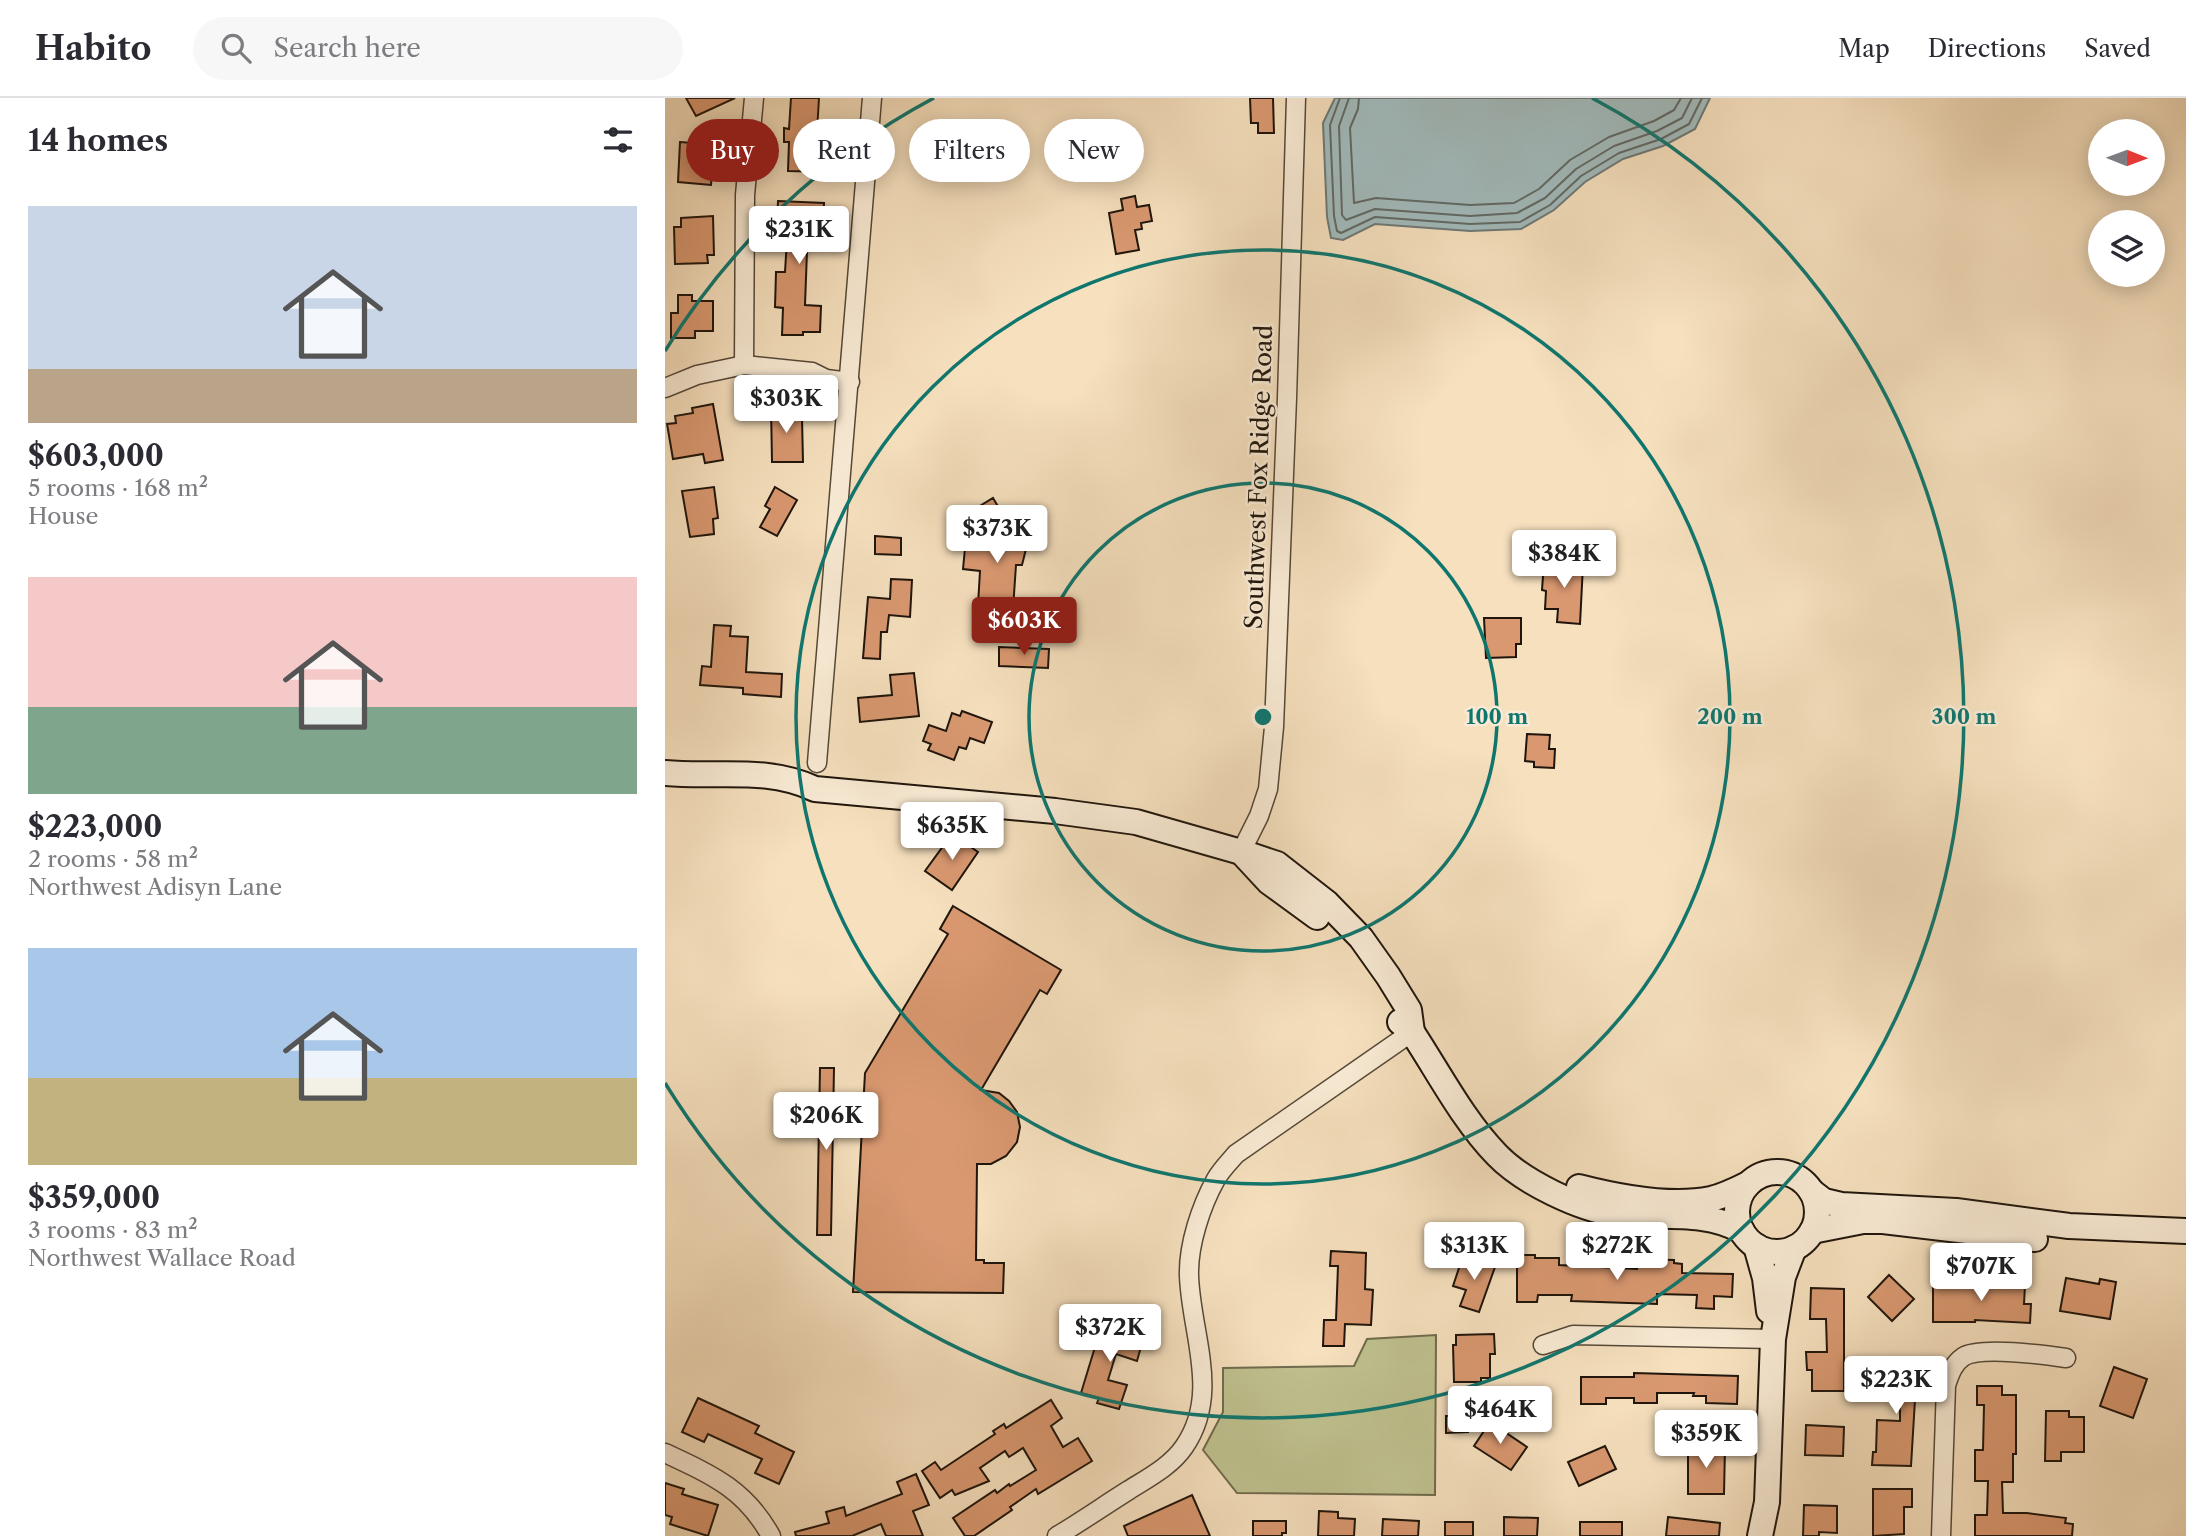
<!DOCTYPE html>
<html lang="en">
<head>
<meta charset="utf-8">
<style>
  body { margin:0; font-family:"Libre Caslon Text",serif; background:#f7f7f7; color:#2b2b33; height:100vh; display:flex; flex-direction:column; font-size:26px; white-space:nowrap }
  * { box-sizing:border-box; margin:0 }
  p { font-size:23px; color:#7c7c81 }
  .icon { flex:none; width:38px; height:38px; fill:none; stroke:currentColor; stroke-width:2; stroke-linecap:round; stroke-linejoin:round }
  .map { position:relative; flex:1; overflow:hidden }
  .details { display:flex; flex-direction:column; background:#fff; width:665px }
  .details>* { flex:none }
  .hud { position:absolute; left:21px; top:21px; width:665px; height:63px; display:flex; gap:14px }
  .needle { width:46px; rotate:91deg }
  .fabs { position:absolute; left:1423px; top:21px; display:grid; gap:14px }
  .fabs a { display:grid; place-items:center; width:77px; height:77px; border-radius:50%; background:#fff; box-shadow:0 4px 18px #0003; font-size:35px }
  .price { position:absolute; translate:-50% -60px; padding:0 16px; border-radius:7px; background:#fff; color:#222; font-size:23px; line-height:46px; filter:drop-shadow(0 2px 4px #0008) }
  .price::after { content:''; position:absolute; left:50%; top:42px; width:21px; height:16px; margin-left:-10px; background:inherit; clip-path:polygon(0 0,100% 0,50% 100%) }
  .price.selected { background:#8f2418; color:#fff }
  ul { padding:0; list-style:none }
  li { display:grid; align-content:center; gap:14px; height:371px; padding:0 28px }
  li span { display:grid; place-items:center; height:217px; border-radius:0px; color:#555 }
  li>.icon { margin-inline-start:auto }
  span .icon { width:126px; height:126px; fill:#fffc; stroke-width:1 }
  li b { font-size:30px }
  h2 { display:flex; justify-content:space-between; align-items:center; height:84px; padding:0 28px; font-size:30px }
  .tag { padding:0 24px; border-radius:32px; background:#fff; box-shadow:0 4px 18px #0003; font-size:24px; line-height:63px }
  .tag.selected { background:#8f2418; color:#fff }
  header { display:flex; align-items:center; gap:42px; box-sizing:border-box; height:98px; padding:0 35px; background:#fff; border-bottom:2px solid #e1e1e2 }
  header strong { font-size:33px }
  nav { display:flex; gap:38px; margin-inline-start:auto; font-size:24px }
  .search { width:490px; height:63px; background:#f7f7f7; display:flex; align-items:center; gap:18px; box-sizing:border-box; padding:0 24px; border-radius:38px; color:#7c7c81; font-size:26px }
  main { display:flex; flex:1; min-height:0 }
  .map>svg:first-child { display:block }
  .green { fill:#bfc18f; stroke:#6f6b4e; stroke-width:2 }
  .water { fill:#a1babc; stroke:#6d7876; stroke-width:2 }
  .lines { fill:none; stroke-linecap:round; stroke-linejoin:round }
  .shore { stroke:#606864; stroke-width:2 }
  .building { fill:#d99870; stroke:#1f150c; stroke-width:2 }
  .street-casing { stroke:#554838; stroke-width:21 }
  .secondary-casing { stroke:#1f150c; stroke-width:28 }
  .street { stroke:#f9ebd5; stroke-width:18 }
  .secondary { stroke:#f9ebd5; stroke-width:24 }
  .ring { fill:none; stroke:#0f766e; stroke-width:3.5 }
  .labels { text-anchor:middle; stroke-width:5; stroke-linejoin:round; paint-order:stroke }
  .street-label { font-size:24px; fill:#1f150c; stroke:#f9ebd5 }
  .centre { fill:#0f766e; stroke:#f9ebd5; stroke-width:3.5 }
  .ring-label { font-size:21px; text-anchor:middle; font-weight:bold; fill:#0f766e; stroke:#f9ebd5; stroke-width:5; stroke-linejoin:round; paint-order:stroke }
</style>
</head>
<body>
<header>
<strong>Habito</strong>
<div class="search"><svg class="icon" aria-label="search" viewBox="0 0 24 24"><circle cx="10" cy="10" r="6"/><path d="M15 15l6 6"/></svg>Search here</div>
<nav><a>Map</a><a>Directions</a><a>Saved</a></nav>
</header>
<main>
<section class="details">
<h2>14 homes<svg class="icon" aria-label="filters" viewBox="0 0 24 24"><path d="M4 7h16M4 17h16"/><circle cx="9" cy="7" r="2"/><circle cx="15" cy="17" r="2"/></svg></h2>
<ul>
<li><span style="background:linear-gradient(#c9d6e8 75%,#b9a48a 0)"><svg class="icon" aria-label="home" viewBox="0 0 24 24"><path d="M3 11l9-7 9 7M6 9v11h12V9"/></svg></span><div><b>$603,000</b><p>5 rooms · 168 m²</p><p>House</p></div></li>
<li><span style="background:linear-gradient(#f6c9c9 60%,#7fa58c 0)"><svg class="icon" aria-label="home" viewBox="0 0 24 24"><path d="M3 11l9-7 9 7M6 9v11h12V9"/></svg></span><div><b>$223,000</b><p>2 rooms · 58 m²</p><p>Northwest Adisyn Lane</p></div></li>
<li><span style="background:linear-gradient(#a9c7e8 60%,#c2b280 0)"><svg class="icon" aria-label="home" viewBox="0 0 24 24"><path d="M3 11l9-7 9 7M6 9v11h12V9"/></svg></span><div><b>$359,000</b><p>3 rooms · 83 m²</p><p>Northwest Wallace Road</p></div></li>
</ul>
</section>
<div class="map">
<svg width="1521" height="1438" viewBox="0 0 1521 1438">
  <rect width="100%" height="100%" fill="#f6e0be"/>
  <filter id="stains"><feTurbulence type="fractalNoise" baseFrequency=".00286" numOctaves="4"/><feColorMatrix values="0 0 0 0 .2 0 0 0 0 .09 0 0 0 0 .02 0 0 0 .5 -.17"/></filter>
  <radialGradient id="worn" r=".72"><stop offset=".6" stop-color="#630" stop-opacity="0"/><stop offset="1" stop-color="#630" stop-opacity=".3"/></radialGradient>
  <path class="green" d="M771 1237 770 1397 572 1395 538 1352 558 1314V1270L689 1268 702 1241Z"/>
  <path class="water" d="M670 0H1045L1030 31 998 48 958 61 920 84 889 112 856 131 805 133 710 126 678 142 666 140 662 119 658 25Z"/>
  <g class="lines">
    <g class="shore">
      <path d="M675 0 665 27 669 118 672 133 676 135 710 119 805 126 855 124 885 107 916 78 954 55 996 41 1024 26 1037 0"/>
      <path d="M684 0 674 28 677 117 681 122 710 111 805 118 852 115 880 100 911 71 949 48 992 33 1017 20 1027 0"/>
      <path d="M694 0 693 11 685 30 689 105 711 100 805 107 849 105 874 91 905 62 944 39 989 23 1009 12 1016 0"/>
    </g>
  </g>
  <g class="building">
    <path d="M21 0H70L31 18Z"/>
    <path d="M126 0H154L151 51 164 52 163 74 123 73 124 44H119V30L124 31Z"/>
    <path d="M585 0H608L609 35H593V25H586Z"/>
    <path d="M15 44 53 47 52 67 48 66 46 87 13 84Z"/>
    <path d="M470 98 472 109 484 107 487 123 476 125 477 131 470 132 474 152 451 156 444 115 458 112 456 101Z"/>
    <path d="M113 103 159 105 157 153H142L140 207 156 208 155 234H138V237H117L118 210 110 209 111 174H120L123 125H112Z"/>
    <path d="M48 118 49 157H42L43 165 10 166 9 129H16V120Z"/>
    <path d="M13 197H27V203H48V233H30V240H6V215H13Z"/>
    <path d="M48 306 58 362 40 365 38 356 8 361 2 326 11 325 10 318 28 315 27 310Z"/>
    <path d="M106 308H131V320H137L138 364H107Z"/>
    <path d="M49 389 53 420 48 421 49 436 25 439 17 393Z"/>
    <path d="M110 389 132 402 112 438 95 429 105 411 100 408Z"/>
    <path d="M328 400 344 427 357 428 356 442 363 443 357 467H351L347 526 312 524 315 473 298 471 300 450 321 452 322 430 310 411Z"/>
    <path d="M210 438 236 440V457L210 456Z"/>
    <path d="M879 464 918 467 915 526 892 524 893 511H880L881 493 877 492Z"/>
    <path d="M226 481 247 482 245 519 224 517 222 534H216L215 561 198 560 203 499 225 501Z"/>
    <path d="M819 520H856V546H851V559L821 560Z"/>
    <path d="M49 527 66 528 65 538 83 539 81 574 117 576 116 599 78 596V590L35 587 37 568 46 569Z"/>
    <path d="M334 549 384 551 383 570 334 568Z"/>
    <path d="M249 575 254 618 195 624 193 600 227 597 225 577Z"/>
    <path d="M297 613 327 624 319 645 305 640 301 651 294 649 289 662 263 652 266 646 258 643 264 627 281 633 287 615 295 618Z"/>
    <path d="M862 636 885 637 884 651H890L889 670 869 669V664L860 663Z"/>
    <path d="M287 736 313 754 287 792 260 773Z"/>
    <path d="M288 808 396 872 382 896 375 892 316 992 334 995 344 1003 352 1014 355 1029 352 1044 341 1058 326 1066H312L311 1162H319V1165H339L338 1195 188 1194 200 975 283 836 275 831Z"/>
    <path d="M155 970H169L166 1137H152Z"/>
    <path d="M666 1153 701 1155 700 1191 708 1192 706 1227 680 1226 679 1248H658L659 1222H671L673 1168H665Z"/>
    <path d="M852 1157H870V1160H894V1167L972 1171V1161L1009 1162V1165L1017 1166V1175L1068 1176 1067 1199 1049 1198V1211L1031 1210 1032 1197 992 1196V1206L906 1203 907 1197H873L872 1204H852Z"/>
    <path d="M798 1158 830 1169 814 1214 795 1208 801 1192 788 1188Z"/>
    <path d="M1224 1177 1249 1201 1227 1223 1203 1199Z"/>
    <path d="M1401 1180 1434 1186 1435 1181 1451 1184 1445 1221 1395 1213Z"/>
    <path d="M1327 1182 1348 1183V1186L1360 1187 1359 1206H1366L1365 1225 1310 1222V1224H1268V1188H1326Z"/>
    <path d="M1146 1190 1179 1191V1293H1147V1272H1142L1141 1254H1162L1161 1221H1145Z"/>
    <path d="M437 1226 479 1238 472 1263 451 1256 443 1282 462 1287 454 1311 432 1305 434 1300 416 1295Z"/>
    <path d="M829 1236 830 1256H825V1280H816V1284H789L788 1247H791V1237Z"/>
    <path d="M1217 1263 1247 1264 1246 1285H1251L1246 1368 1207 1367 1208 1354H1211L1212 1322 1235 1323V1297L1208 1296V1279H1216Z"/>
    <path d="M1449 1269 1482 1281 1468 1320 1435 1308Z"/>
    <path d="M969 1275 1073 1278 1072 1306 1041 1305V1298H1028L1029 1295H992V1305H969V1300H941V1306H916V1279H969Z"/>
    <path d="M1312 1288H1337V1297H1351V1356H1348V1384H1337L1338 1415H1362L1401 1420 1400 1425 1408 1426 1407 1438H1310V1417H1322L1323 1383H1310V1352H1318L1319 1307H1312Z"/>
    <path d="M33 1300 94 1328 90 1335 129 1354 114 1386 90 1375 97 1361 43 1336 39 1344 17 1334Z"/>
    <path d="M386 1302 397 1320 386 1328 398 1349 413 1340 427 1363 373 1396 371 1391 345 1409 347 1412 309 1438H300L288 1420 330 1392 332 1395 344 1386 345 1388 371 1372 358 1350 344 1359 340 1353 315 1370 324 1383 290 1397 287 1392 275 1400 257 1373 270 1364 276 1372 330 1336 328 1333 339 1326 341 1330Z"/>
    <path d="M1381 1313H1404V1319H1419V1354H1396V1363H1380Z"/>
    <path d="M781 1318H802L803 1334 781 1335Z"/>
    <path d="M825 1324 862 1349 846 1372 809 1348Z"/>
    <path d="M1141 1327 1179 1329 1178 1358 1140 1357Z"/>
    <path d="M940 1348 951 1371 914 1388 903 1364Z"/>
    <path d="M1023 1349H1060L1059 1396H1023Z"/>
    <path d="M251 1376 264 1407 248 1413 258 1438H221L216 1426 187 1438H131L130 1434 164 1425 161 1414 179 1409 181 1418 237 1396 232 1384Z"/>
    <path d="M0 1385 19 1391 17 1396 53 1407 43 1438 5 1426 7 1419 0 1417Z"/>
    <path d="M1208 1391H1247V1409H1239V1436L1208 1438Z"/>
    <path d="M527 1397 545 1438H463L459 1428Z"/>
    <path d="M1139 1407 1172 1408V1435L1154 1434V1438H1138Z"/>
    <path d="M654 1413 673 1414V1420L690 1421 689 1438H653Z"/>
    <path d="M839 1419 873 1420 872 1438H839Z"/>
    <path d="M1003 1419 1055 1425 1054 1438H1001Z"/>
    <path d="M718 1421 754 1423 753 1438H717Z"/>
    <path d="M588 1423H621V1435H617V1438H588Z"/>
    <rect x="780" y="1424" width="28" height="14"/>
    <rect x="915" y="1424" width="42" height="14"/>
  </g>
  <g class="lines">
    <defs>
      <g id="street">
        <path d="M79 267 80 97 89 0"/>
        <path d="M0 290 32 277 79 267 147 274 161 281 185 284"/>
        <path d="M152 665 207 0"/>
        <path d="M576 754 594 718 603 691 609 629 622 300 631 0"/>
        <path d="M878 1247 908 1237 1108 1241"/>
        <path d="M0 1355C47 1377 80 1391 106 1438"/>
        <path d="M392 1438C417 1423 440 1407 464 1392 483 1380 506 1368 519 1349 556 1296 526 1236 524 1178 523 1147 536 1108 551 1081 556 1072 564 1064 571 1056L747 934"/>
        <path d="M1276 1438 1281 1287C1285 1276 1288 1266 1298 1259 1315 1248 1380 1257 1401 1260"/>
      </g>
      <g id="secondary">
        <path d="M0 675C52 680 101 668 150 691L390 713 471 724 576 754 612 766 662 805 696 840 723 878 744 912 747 934"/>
        <path d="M579 757 604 784 652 819"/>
        <path d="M735 924 747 934C774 975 798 1022 832 1057 858 1084 914 1111 951 1116 993 1121 1039 1111 1077 1133"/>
        <circle cx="1112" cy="1114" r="40"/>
        <path d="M914 1089C953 1099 1007 1109 1046 1101 1059 1098 1071 1092 1083 1086"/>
        <path d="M1146 1093 1159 1103 1176 1107 1291 1113 1404 1128 1521 1133"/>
        <path d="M1147 1133 1198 1123H1218L1370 1141"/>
        <path d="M1091 1148 1100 1180 1104 1213"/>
        <path d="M1095 1438 1102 1404 1108 1241 1118 1179 1129 1150"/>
      </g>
    </defs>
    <use href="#street" class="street-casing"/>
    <use href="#secondary" class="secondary-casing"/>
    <use href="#street" class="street"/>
    <use href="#secondary" class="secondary"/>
  </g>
  <g class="ring">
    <circle cx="598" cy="619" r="234"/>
    <circle cx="598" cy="619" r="467"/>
    <path d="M0 253A701 701 0 0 1 269 0M927 0A701 701 0 1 1 0 985"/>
  </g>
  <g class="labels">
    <g class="street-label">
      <text transform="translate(594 379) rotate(-88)" y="8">Southwest Fox Ridge Road</text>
    </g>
  </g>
  <circle cx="598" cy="619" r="10" class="centre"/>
  <g class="ring-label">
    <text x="832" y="626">100 m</text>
    <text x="1065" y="626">200 m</text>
    <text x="1299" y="626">300 m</text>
  </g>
  <rect width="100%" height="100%" filter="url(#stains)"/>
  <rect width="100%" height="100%" fill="url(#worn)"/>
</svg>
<div class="fabs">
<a><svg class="needle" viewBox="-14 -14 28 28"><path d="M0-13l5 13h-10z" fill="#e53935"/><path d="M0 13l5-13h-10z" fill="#7c7c81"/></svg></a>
<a><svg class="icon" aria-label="layers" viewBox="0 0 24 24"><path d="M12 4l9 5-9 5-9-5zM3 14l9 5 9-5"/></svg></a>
</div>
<b class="price" style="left:134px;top:168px">$231K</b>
<b class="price" style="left:121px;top:337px">$303K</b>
<b class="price" style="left:332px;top:467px">$373K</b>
<b class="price" style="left:899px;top:492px">$384K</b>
<b class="price selected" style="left:359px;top:559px">$603K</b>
<b class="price" style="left:287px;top:764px">$635K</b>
<b class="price" style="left:161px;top:1054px">$206K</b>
<b class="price" style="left:809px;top:1184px">$313K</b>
<b class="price" style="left:952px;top:1184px">$272K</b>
<b class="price" style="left:1316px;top:1205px">$707K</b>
<b class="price" style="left:445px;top:1266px">$372K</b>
<b class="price" style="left:1231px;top:1318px">$223K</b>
<b class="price" style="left:835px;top:1348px">$464K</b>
<b class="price" style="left:1041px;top:1372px">$359K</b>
<div class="hud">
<a class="tag selected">Buy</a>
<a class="tag">Rent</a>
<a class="tag">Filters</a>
<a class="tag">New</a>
</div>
</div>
</main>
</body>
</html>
